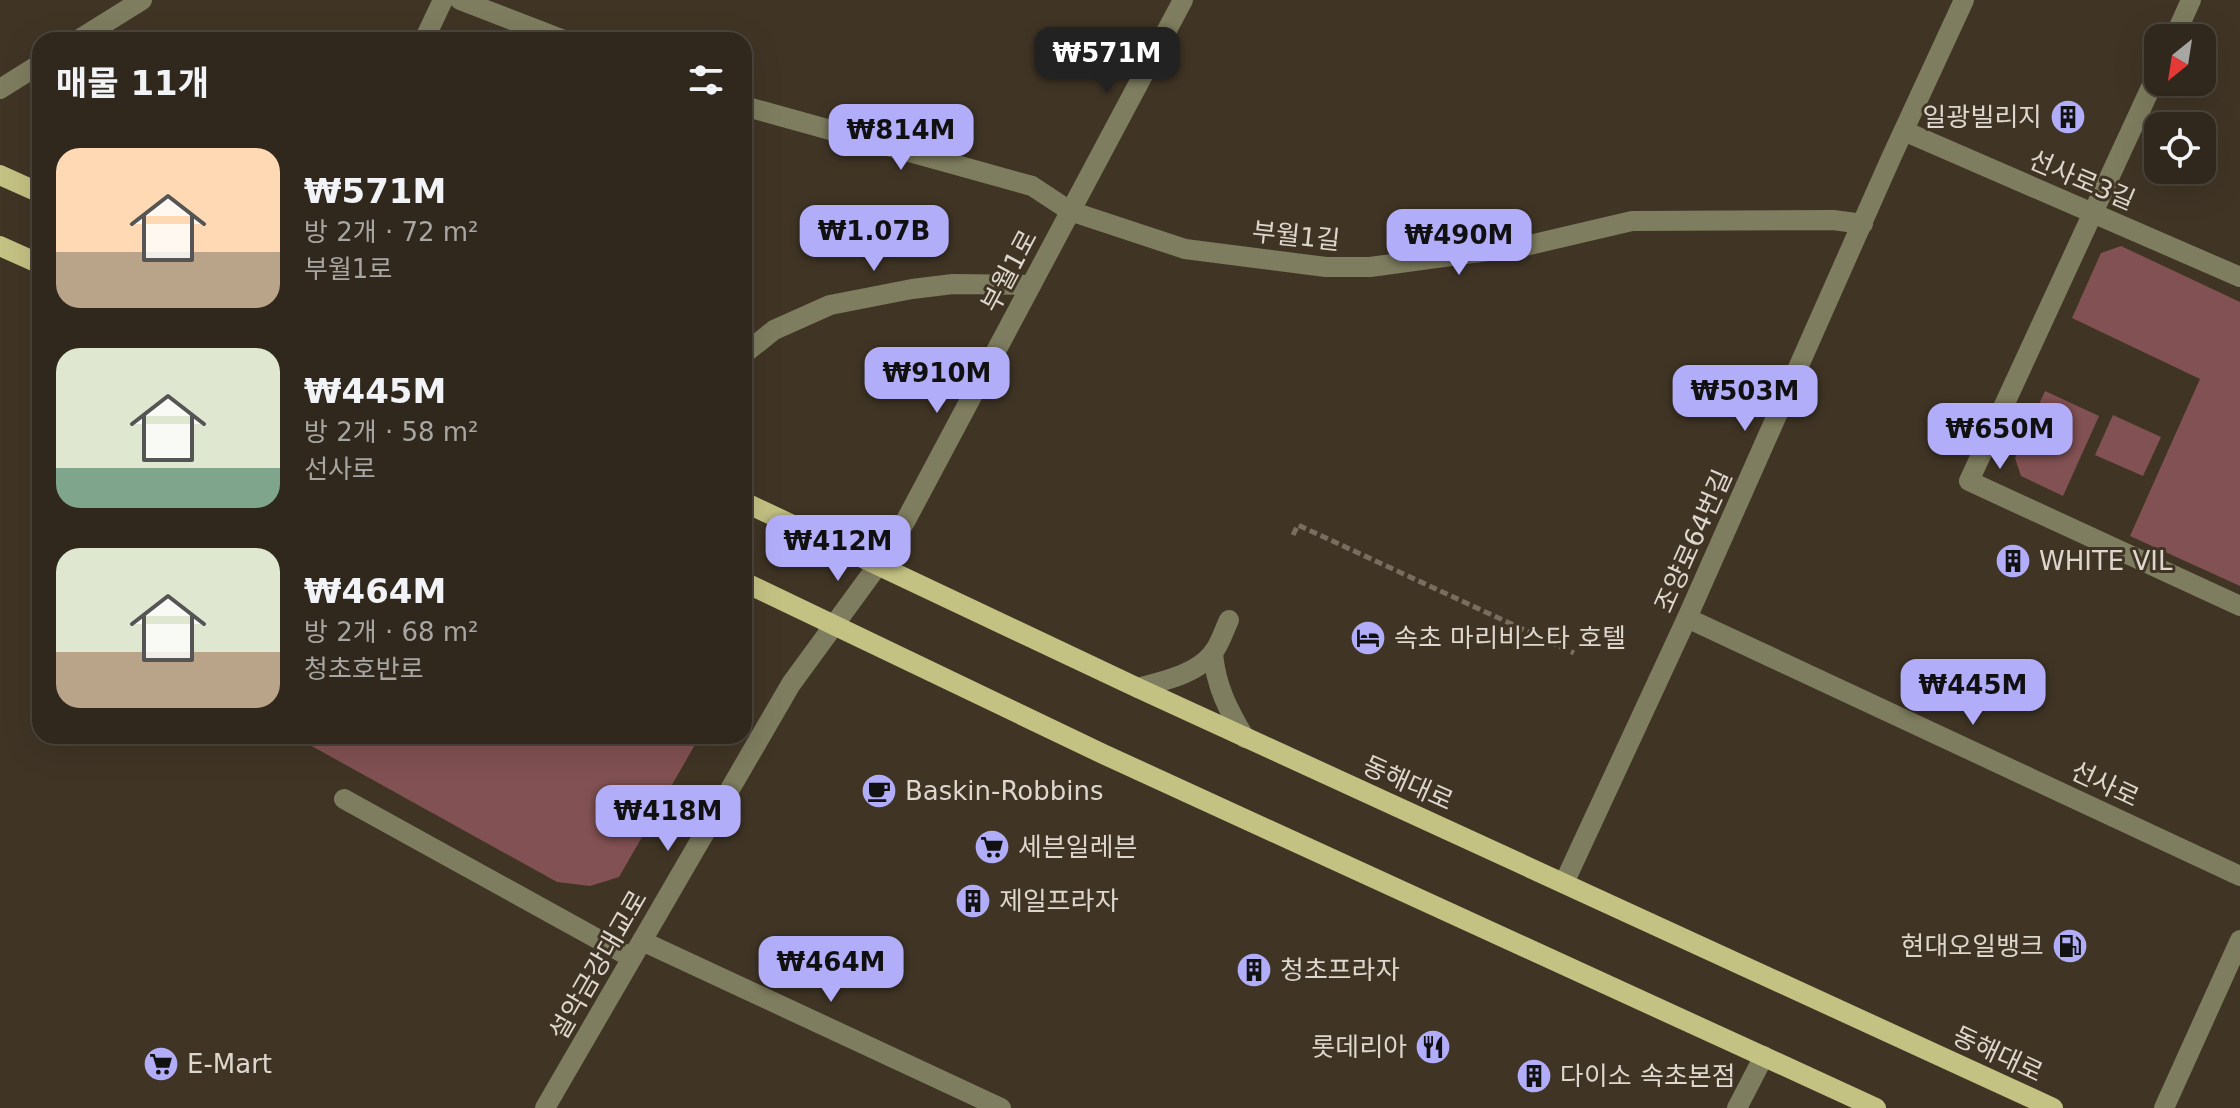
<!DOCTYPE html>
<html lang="ko">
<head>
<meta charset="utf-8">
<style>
  body { margin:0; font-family:"DejaVu Sans","Noto Sans KR",sans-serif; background:#3c3429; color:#f1f3f6; height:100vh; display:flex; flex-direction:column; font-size:30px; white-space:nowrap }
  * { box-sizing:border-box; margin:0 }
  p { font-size:26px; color:#a8a6a3 }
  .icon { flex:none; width:44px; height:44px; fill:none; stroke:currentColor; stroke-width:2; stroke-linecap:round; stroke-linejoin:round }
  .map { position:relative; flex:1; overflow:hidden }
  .panel { position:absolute; left:32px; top:32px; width:720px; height:712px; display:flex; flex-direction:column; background:#30281c; border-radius:24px; box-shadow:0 8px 32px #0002,0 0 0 2px #4b443b }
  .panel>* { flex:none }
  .needle { width:52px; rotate:210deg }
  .tools { position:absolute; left:2144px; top:24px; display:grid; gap:16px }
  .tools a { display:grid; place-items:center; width:72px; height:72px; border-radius:16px; background:#30281c; box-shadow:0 8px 32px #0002,0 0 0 2px #4b443b; font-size:40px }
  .price { position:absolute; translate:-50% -68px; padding:0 18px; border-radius:16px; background:#b2adf9; color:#111; font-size:26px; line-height:52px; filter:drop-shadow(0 2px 4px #0008) }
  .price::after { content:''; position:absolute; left:50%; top:48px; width:24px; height:18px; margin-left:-12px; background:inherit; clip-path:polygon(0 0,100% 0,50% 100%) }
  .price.active { background:#222; color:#fff }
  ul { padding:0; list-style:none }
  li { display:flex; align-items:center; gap:24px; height:200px; padding:0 24px }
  li span { display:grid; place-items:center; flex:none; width:224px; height:160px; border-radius:24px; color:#555 }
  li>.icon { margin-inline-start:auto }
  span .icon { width:96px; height:96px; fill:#fffc; stroke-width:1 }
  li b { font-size:34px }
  h2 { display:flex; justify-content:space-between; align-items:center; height:96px; padding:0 24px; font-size:34px }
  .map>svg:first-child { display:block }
  .green { fill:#825153 }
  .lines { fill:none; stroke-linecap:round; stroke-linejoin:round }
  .path { stroke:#786e60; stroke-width:5; stroke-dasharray:8 4; stroke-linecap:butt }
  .minor { stroke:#7e7d5f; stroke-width:20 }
  .major { stroke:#c4c283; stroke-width:20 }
  .labels { text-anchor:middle; stroke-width:6; stroke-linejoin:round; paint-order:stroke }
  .poi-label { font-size:26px; fill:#ded7ce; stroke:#403525; text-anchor:start }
  .street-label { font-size:26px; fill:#ded7ce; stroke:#403525 }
</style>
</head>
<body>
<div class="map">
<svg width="2240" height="1108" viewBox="0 0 2240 1108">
  <rect width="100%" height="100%" fill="#403525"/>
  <g class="green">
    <path d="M2121 246 2240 302V586L2130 536 2200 379 2072 318 2101 253Z"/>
    <path d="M2045 391 2099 416 2063 496 2021 476 2015 458Z"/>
    <path d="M2113 415 2161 437 2143 476 2095 455Z"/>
    <path d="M315 736H516L524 739 554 736H700L619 877 590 886 557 882 299 739Z"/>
  </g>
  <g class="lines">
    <path class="path" d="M1293 535 1298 525 1574 653"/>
    <g class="minor">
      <path d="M460 0 564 40"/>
      <path d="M2174 38 2191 0"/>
      <path d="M78 40 142 0"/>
      <path d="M424 40 443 0"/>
      <path d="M2158 72 1969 481 2240 606"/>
      <path d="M0 89 40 64"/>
      <path d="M744 106 1032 186 1070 211 1185 249 1326 267H1370L1525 246 1632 221 1833 220 1863 224"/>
      <path d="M1904 131 2240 277"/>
      <path d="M744 354 774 330 830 305 912 289 953 284 1031 285"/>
      <path d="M1687 618 2240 876"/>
      <path d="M1213 654C1216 686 1228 710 1245 738"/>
      <path d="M1138 688C1162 681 1195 675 1212 654 1220 645 1224 630 1229 620"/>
      <path d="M344 799 632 958"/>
      <path d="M1564 883 1687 618 1891 158 1964 0"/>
      <path d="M642 941 1001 1108"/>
      <path d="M545 1108 791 684 878 565 906 520 1183 0"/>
      <path d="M1737 1108 1764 1056"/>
      <path d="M2164 1108 2240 940"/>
    </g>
    <g class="major">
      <path d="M0 175 40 193"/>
      <path d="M0 246 40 264"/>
      <path d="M744 502 1138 688 2053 1108"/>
      <path d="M744 582 1103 754 1876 1108"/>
    </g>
  </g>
  <defs>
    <symbol id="building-disc" viewBox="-11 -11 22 22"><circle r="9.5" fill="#b2adf9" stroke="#403525"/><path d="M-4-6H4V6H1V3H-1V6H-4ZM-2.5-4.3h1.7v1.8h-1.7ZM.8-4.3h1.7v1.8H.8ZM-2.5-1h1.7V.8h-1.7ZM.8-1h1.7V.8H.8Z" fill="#111"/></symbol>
    <symbol id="hotel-disc" viewBox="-11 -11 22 22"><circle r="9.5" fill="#b2adf9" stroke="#403525"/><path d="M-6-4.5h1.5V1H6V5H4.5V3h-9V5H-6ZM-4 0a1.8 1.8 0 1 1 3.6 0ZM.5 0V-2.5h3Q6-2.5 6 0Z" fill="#111"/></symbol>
    <symbol id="cafe-disc" viewBox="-11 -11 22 22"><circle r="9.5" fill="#b2adf9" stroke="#403525"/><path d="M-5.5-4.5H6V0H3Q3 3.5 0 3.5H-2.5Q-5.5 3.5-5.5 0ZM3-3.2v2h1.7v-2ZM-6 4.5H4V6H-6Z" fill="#111"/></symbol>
    <symbol id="supermarket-disc" viewBox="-11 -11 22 22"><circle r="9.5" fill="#b2adf9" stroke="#403525"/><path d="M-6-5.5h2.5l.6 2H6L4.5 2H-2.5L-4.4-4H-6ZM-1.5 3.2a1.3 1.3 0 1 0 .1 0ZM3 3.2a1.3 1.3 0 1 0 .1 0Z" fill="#111"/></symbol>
    <symbol id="fuel-disc" viewBox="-11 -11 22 22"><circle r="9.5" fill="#b2adf9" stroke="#403525"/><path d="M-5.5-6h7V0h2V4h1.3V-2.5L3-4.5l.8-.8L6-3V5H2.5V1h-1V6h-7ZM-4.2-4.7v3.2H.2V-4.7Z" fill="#111"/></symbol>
    <symbol id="restaurant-disc" viewBox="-11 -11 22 22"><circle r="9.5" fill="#b2adf9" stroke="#403525"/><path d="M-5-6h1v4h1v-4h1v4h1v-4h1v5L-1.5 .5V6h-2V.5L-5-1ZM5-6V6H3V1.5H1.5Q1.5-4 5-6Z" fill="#111"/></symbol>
  </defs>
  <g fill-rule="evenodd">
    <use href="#building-disc" x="2048" y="97" width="40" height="40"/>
    <use href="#building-disc" x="1993" y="541" width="40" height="40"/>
    <use href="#hotel-disc" x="1348" y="618" width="40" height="40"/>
    <use href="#cafe-disc" x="859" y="771" width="40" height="40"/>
    <use href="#supermarket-disc" x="972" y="827" width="40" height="40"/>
    <use href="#building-disc" x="953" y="881" width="40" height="40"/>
    <use href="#fuel-disc" x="2050" y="926" width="40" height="40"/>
    <use href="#building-disc" x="1234" y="950" width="40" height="40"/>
    <use href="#restaurant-disc" x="1413" y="1027" width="40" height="40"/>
    <use href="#supermarket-disc" x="141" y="1044" width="40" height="40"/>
    <use href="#building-disc" x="1514" y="1056" width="40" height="40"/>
  </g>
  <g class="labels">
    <g class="poi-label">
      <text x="2042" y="126" text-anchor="end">일광빌리지</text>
      <text x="2039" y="570">WHITE VIL</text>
      <text x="1394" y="647">속초 마리비스타 호텔</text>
      <text x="905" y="800">Baskin-Robbins</text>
      <text x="1018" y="856">세븐일레븐</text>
      <text x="999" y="910">제일프라자</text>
      <text x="2044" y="955" text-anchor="end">현대오일뱅크</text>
      <text x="1280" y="979">청초프라자</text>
      <text x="1407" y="1056" text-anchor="end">롯데리아</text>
      <text x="187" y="1073">E-Mart</text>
      <text x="1560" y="1085">다이소 속초본점</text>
    </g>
    <g class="street-label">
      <text transform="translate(2082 180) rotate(23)" y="9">선사로3길</text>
      <text transform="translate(1296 236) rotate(6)" y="9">부월1길</text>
      <text transform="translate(1009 271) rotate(-62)" y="9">부월1로</text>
      <text transform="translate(1693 541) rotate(-66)" y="9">조양로64번길</text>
      <text transform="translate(1408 783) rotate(24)" y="9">동해대로</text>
      <text transform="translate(2105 784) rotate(25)" y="9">선사로</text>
      <text transform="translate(598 965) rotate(-60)" y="9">설악금강대교로</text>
      <text transform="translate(1998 1054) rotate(25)" y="9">동해대로</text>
    </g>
  </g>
</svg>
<div class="tools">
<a><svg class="needle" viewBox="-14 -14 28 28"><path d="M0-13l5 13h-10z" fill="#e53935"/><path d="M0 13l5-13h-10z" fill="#a8a6a3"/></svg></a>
<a><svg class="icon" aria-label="locate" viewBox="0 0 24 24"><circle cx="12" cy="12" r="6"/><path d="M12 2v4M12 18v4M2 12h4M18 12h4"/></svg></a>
</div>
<b class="price active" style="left:1107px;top:95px">₩571M</b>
<b class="price" style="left:901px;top:172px">₩814M</b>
<b class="price" style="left:874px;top:273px">₩1.07B</b>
<b class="price" style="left:1459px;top:277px">₩490M</b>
<b class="price" style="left:937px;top:415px">₩910M</b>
<b class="price" style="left:1745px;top:433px">₩503M</b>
<b class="price" style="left:2000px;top:471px">₩650M</b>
<b class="price" style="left:838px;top:583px">₩412M</b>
<b class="price" style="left:1973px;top:727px">₩445M</b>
<b class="price" style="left:668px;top:853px">₩418M</b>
<b class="price" style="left:831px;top:1004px">₩464M</b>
<section class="panel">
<h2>매물 11개<svg class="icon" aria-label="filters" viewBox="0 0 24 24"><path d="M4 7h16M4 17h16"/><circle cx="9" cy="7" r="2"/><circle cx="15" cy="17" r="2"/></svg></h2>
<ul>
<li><span style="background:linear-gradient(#ffd9b3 65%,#b9a48a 0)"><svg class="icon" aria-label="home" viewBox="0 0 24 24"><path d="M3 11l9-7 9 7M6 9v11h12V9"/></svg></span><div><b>₩571M</b><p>방 2개 · 72 m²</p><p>부월1로</p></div></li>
<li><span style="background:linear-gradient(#dfe7d0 75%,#7fa58c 0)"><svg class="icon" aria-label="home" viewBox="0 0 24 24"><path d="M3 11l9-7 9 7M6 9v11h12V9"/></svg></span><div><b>₩445M</b><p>방 2개 · 58 m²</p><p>선사로</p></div></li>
<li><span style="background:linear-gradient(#dfe7d0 65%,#b9a48a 0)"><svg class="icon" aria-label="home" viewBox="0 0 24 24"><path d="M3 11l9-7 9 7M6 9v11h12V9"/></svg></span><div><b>₩464M</b><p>방 2개 · 68 m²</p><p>청초호반로</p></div></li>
</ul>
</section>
</div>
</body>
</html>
